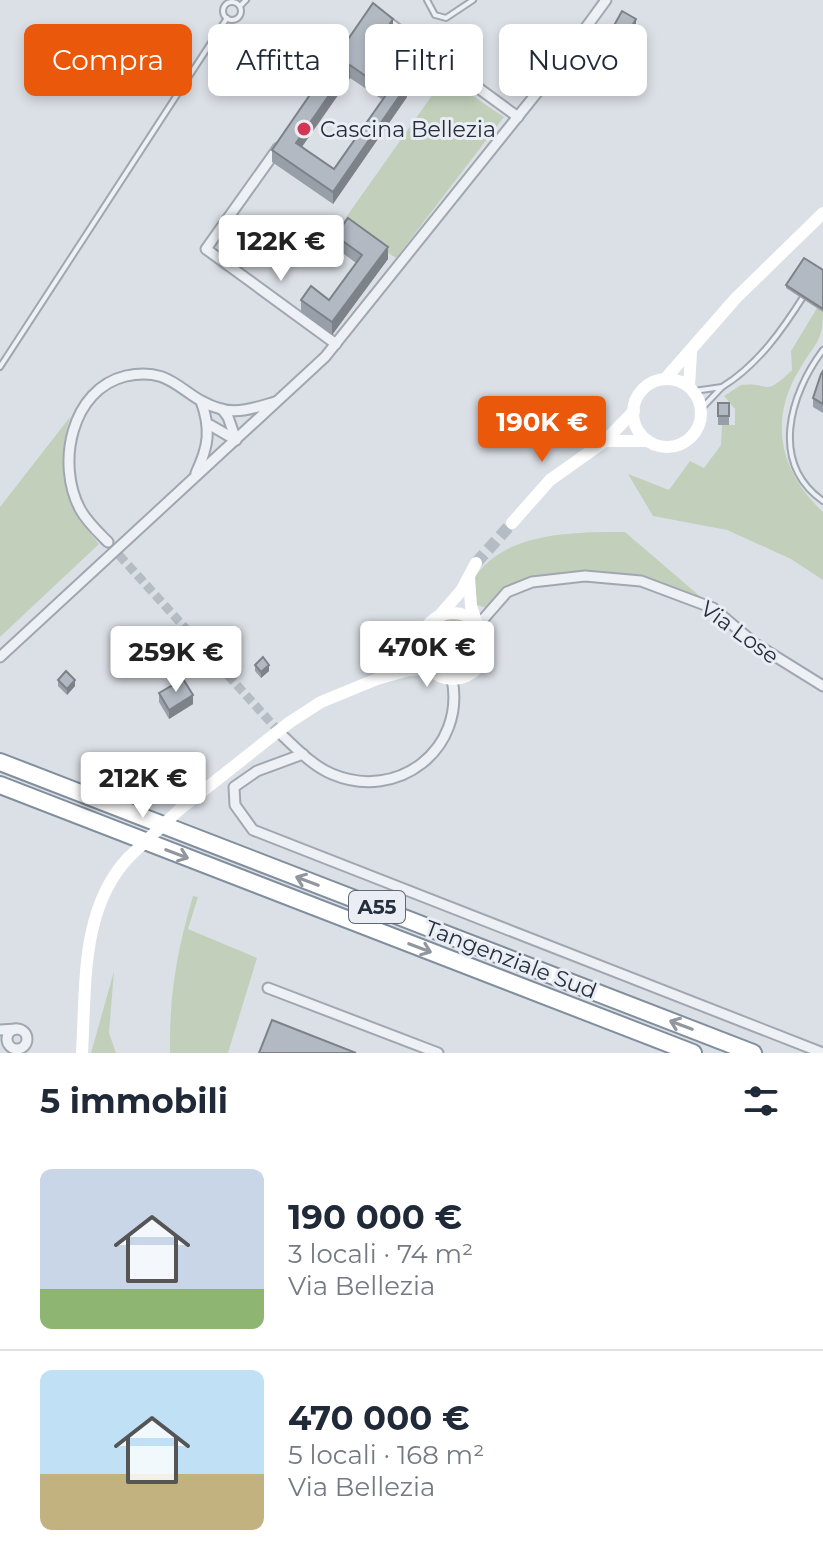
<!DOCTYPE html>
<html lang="it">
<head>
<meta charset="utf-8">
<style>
  body { margin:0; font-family:Montserrat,sans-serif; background:#f6f6f7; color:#1f2937; height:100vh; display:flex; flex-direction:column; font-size:30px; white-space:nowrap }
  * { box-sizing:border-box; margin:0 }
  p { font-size:26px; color:#747a83 }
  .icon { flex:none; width:44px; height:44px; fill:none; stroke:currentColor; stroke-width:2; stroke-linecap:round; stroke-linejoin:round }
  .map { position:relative; height:1053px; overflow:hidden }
  .panel { display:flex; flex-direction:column; background:#fff; flex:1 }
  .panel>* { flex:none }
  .guide { position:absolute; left:24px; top:24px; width:776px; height:72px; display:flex; gap:16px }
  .price { position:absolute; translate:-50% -68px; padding:0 18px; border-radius:8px; background:#fff; color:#222; font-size:26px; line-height:52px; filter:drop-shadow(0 2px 4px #0008) }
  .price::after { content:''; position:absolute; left:50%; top:48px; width:24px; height:18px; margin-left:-12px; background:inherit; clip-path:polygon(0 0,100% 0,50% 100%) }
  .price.on { background:#ea580c; color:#fff }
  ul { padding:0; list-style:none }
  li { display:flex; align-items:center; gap:24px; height:200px; padding:0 40px }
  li+li { border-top:2px solid #e0e1e3 }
  li span { display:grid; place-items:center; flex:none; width:224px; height:160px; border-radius:12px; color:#555 }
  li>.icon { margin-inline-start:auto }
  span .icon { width:96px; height:96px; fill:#fffc; stroke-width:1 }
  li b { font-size:34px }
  h2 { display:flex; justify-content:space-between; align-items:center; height:96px; padding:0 40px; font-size:34px }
  .chip { padding:0 28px; border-radius:12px; background:#fff; box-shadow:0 4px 12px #0003; font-size:28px; line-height:72px }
  .chip.on { background:#ea580c; color:#fff }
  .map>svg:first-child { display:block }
  .green { fill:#c2d0bb }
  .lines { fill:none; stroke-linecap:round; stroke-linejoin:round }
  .street-tunnel { stroke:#b6bcc4; stroke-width:9; stroke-dasharray:9 4.5; stroke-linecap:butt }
  .secondary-tunnel { stroke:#b6bcc4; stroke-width:12; stroke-dasharray:12 6; stroke-linecap:butt }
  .lane-casing { stroke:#a0a7b0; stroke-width:8 }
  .street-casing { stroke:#a0a7b0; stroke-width:13 }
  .highway-casing { stroke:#818e9d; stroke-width:20 }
  .lane { stroke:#edf0f4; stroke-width:4 }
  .street { stroke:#edf0f4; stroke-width:9 }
  .secondary { stroke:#fff; stroke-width:12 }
  .highway { stroke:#fff; stroke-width:16 }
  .secondary-bridge { stroke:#fff; stroke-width:12 }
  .wall { fill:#999fa8; fill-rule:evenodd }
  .shaded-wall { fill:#7d8288 }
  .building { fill:#b2b9c3; stroke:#7d8288; stroke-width:2; fill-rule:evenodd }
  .oneway { stroke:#92969e }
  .poi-dot { fill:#d43755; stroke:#eaeef4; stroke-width:3 }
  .labels { text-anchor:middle; stroke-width:6; stroke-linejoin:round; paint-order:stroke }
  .shield { fill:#eaeef4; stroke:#5f6874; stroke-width:2 }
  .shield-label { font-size:20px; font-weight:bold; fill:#242e3d }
  .poi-label { font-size:22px; fill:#242e3d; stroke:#eaeef4; text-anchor:start }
  .street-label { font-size:22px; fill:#242e3d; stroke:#eaeef4 }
</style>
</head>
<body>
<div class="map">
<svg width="823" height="1053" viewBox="0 0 823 1053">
  <rect width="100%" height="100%" fill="#dbe0e6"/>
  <g class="green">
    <path d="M445 77 504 117 396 258 342 223Z"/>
    <path d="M817 308 823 312C823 342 815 343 801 367 768 419 779 471 823 512V580L791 559 727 530 653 516 628 474 669 490 690 461 704 468 721 445 722 425H735V409L724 396 741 385C772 381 762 399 792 370L791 351Z"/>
    <path d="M70 417C56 466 66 506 99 544L0 637V507Z"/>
    <path d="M604 532H625L702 598 642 578 585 573 551 575 515 584 504 588 487 608 476 605 472 581C499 537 557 533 604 532Z"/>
    <circle cx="453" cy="646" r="33"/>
    <path d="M193 896 198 897 188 929 257 958 228 1053H170C169 995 177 951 193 896Z"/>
    <path d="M114 971 109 1033 116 1053H91Z"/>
  </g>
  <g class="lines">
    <path class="street-tunnel" d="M110 545 283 736"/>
    <path class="secondary-tunnel" d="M476 563 512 523"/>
    <defs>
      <g id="lane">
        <path d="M427 0 435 15 446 18 473 0"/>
        <circle cx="232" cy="11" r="9"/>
        <path d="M240 6 246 0"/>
        <path d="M823 350C790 394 769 463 823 501"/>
        <path d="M0 367 227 18"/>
        <path d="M722 387C758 365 783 329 805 294"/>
        <path d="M694 391 722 387 701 409"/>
      </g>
      <g id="street">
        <path d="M385 20 518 117"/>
        <path d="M278 148 206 249 336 344"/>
        <path d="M222 409 228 417 236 440"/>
        <path d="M210 425 236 440"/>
        <path d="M196 473C209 446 211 429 201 401"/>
        <path d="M108 542C98 532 87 522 80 509 56 464 71 389 126 376 174 365 182 399 221 409 239 414 258 407 275 402"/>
        <path d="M479 624 507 592 532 582 585 576 641 581 713 608 754 643 823 686"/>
        <path d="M0 657 325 357 552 74 606 0"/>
        <path d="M283 736C298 750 313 766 332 774 398 802 466 749 452 679"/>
        <path d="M303 754 257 771 234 787 235 805 253 830 823 1053"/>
        <path d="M268 988 438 1053"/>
        <circle cx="17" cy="1039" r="10"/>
        <path d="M0 1030 16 1029"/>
      </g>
      <g id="highway">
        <path d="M0 762 753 1053"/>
        <path d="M0 785 693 1053"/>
      </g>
    </defs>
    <use href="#lane" class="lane-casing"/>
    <use href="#street" class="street-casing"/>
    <use href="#highway" class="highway-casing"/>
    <use href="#lane" class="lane"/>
    <use href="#street" class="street"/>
    <g class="secondary">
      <path d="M665 379 736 298 823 213"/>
      <circle cx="667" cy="413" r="34"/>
      <path d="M689 386 691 353"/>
      <path d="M605 441H648"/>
      <path d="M512 523 550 480 605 441 634 411"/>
      <path d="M469 577 471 606 476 621"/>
      <circle cx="453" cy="646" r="33"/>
      <path d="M439 616 461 591 476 563"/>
      <path d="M386 673 420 642"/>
      <path d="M180 809 290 722 321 702 377 679 409 670 429 669"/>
      <path d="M82 1053C86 987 80 908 129 857"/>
    </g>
    <use href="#highway" class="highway"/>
    <path class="secondary-bridge" d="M129 857 180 809"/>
  </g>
  <g class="wall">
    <path d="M373 3 393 32 372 61 407 97 333 204 272 162V150ZM350 78 383 100 334 169 302 147Z"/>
    <path d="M636 28 599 93 586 86V76Z"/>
    <path d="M348 218 388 259 332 335 301 312V300H329L356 263 344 254 336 265 327 259V247Z"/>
    <path d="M823 270V312L786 288V285Z"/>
    <path d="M823 371V413L813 407V398Z"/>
    <rect x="718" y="403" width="11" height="22"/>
    <path d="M255 665 269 671 261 678 255 671Z"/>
    <path d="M58 680 75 686 67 695 58 686Z"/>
    <path d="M159 693 193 704 169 719 159 702Z"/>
  </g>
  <g class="shaded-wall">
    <path d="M393 19V32L367 70V58Z"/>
    <path d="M636 19V28L599 93V84Z"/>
    <path d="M350 65V78L296 155V143Z"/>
    <path d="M407 85V97L333 204V192Z"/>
    <path d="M344 242V254L336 265V253Z"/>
    <path d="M388 247V259L332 335V322Z"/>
    <path d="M269 665V671L261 678V672Z"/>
    <path d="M75 680V686L67 695V689Z"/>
    <path d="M193 695V704L169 719V710Z"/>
  </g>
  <g class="building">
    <path d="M373 3 393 19 367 58 407 85 333 192 272 150ZM350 65 388 92 334 169 296 143Z"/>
    <path d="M622 11 636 19 599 84 586 76Z"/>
    <path d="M348 218 388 247 332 322 301 300 311 286 329 300 362 255 344 242 336 253 327 247Z"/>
    <path d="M804 258 823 270V309L786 285Z"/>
    <path d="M823 371V404L813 398 821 374Z"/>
    <rect x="718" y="403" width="11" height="13"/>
    <path d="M263 657 269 665 261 672 255 665Z"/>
    <path d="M66 671 75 680 67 689 58 680Z"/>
    <path d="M183 679 193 695 169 710 159 693Z"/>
    <path d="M272 1020 356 1053H259Z"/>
  </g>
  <defs><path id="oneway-shaft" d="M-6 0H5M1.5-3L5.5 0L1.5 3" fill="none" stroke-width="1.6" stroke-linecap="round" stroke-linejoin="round" transform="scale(2)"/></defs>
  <g class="oneway">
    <use href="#oneway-shaft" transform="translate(177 854) rotate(21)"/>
    <use href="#oneway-shaft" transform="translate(307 881) rotate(-159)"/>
    <use href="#oneway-shaft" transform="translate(420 948) rotate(21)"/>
    <use href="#oneway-shaft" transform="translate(681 1025) rotate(-159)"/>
  </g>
  <circle class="poi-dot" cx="304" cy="129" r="8"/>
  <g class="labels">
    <rect class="shield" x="349" y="891" width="56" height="32" rx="6"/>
    <g class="shield-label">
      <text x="377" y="914">A55</text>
    </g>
    <g class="poi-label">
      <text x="320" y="137">Cascina Bellezia</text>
    </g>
    <g class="street-label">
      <text transform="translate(740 632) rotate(36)" y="8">Via Lose</text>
      <text transform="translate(511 959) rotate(21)" y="8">Tangenziale Sud</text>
    </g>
  </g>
</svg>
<b class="price" style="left:281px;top:283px">122K €</b>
<b class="price on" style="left:542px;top:464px">190K €</b>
<b class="price" style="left:427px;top:689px">470K €</b>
<b class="price" style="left:176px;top:694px">259K €</b>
<b class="price" style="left:143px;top:820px">212K €</b>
<div class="guide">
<a class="chip on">Compra</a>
<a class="chip">Affitta</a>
<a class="chip">Filtri</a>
<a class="chip">Nuovo</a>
</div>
</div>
<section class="panel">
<h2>5 immobili<svg class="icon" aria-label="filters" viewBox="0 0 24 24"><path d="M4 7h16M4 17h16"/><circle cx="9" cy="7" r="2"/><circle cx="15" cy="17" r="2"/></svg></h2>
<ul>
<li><span style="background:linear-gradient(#c9d6e8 75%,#8fb573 0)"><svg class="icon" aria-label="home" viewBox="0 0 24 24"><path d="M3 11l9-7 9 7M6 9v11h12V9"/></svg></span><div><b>190 000 €</b><p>3 locali · 74 m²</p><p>Via Bellezia</p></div></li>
<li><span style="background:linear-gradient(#bfe0f5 65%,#c2b280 0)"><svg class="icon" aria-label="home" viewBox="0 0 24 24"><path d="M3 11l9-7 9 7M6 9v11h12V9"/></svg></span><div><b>470 000 €</b><p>5 locali · 168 m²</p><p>Via Bellezia</p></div></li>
</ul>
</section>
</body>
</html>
